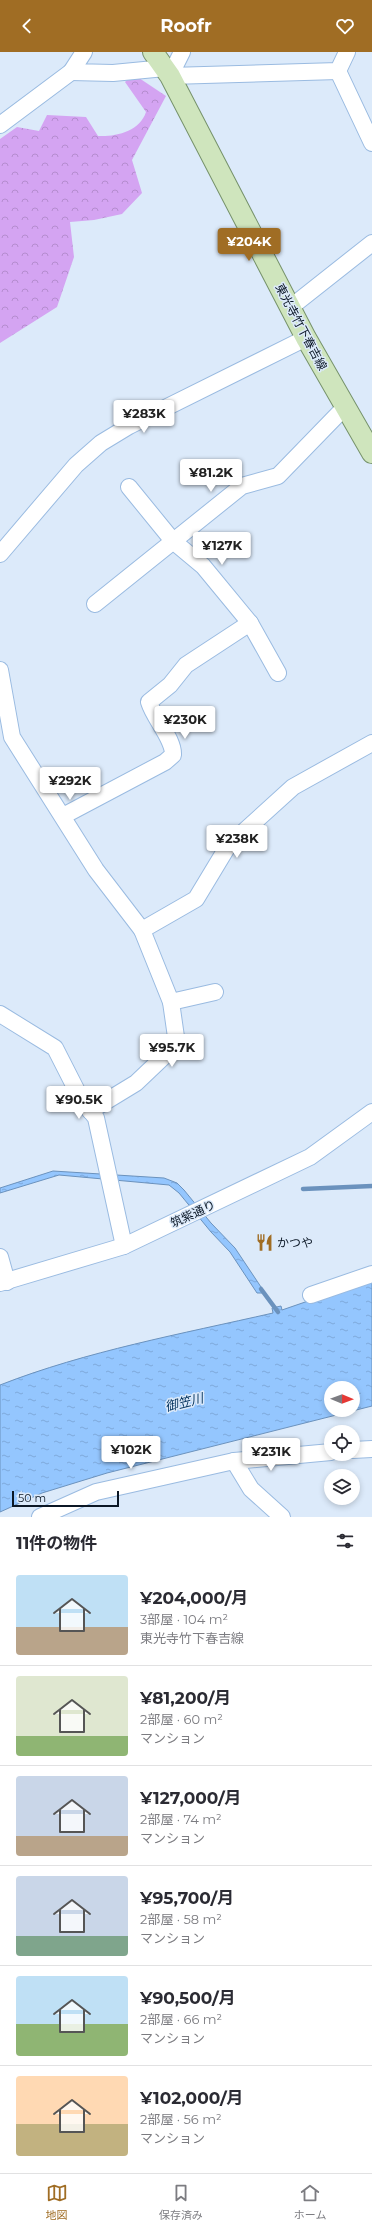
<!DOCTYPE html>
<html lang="ja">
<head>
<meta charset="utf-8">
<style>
  body { margin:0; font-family:Montserrat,"Noto Sans JP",sans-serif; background:#f2f2f3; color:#2b2b33; height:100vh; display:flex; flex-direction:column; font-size:15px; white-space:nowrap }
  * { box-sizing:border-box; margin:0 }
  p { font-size:13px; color:#7c7c81 }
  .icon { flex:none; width:22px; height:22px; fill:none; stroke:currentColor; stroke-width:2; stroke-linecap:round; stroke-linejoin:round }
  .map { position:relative; height:1465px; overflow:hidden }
  .panel { display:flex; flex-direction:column; background:#fff; flex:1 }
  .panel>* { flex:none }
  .needle { width:26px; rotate:91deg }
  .controls { position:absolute; left:324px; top:1329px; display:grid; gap:8px }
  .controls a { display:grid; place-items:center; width:36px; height:36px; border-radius:50%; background:#fff; box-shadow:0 2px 6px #0003; font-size:20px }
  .scale { position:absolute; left:12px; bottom:10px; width:107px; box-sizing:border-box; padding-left:4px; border:2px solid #0b1725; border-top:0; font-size:11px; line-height:14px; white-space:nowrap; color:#0b1725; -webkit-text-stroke:3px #dceafa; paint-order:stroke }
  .price { position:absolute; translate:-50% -34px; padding:0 9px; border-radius:4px; background:#fff; color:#222; font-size:13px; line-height:26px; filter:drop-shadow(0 1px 2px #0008) }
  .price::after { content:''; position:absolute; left:50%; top:24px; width:12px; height:9px; margin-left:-6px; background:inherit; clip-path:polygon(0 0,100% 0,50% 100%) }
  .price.on { background:#a06d24; color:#fff }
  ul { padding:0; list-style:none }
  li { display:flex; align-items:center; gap:12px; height:100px; padding:0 16px }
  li+li { border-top:1px solid #e1e1e2 }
  li span { display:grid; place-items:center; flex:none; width:112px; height:80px; border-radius:4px; color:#555 }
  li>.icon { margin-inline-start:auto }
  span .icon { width:48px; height:48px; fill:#fffc; stroke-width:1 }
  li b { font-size:17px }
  h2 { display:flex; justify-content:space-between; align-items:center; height:48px; padding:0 16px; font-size:17px }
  header { display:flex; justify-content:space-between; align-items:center; height:52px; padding:0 16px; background:#a06d24; color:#fff; font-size:18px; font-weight:700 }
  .menu { display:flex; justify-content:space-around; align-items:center; height:56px; border-top:1px solid #e1e1e2; background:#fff; font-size:11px; color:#7c7c81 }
  .menu a { display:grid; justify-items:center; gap:2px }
  .menu .on { color:#a06d24 }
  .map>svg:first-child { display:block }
  .forest { fill:url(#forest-crowns) }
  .water { fill:url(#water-ripples); stroke:#6b92bd; fill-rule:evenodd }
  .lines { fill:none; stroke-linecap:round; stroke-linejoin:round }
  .stream { stroke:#6b92bd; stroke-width:4.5 }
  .minor-casing { stroke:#9abbe1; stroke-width:18 }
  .major-casing { stroke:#76926b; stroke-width:22 }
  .minor { stroke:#fff; stroke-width:16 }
  .major { stroke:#cfe5bd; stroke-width:20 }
  .labels { text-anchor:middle; stroke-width:3; stroke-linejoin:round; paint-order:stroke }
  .street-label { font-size:12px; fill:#0b1725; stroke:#dceafa }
  .poi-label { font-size:12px; fill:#0b1725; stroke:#dceafa; text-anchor:start }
  .water-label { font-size:13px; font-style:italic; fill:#04335e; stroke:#dceafa }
</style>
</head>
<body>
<header><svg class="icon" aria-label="back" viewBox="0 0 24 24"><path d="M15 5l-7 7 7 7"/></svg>Roofr<svg class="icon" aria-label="heart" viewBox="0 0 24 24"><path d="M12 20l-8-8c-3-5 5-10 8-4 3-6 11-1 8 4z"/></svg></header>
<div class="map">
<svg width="372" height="1465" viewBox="0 0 372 1465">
  <defs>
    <pattern id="forest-crowns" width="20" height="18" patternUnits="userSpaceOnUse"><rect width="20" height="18" fill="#d4a4f2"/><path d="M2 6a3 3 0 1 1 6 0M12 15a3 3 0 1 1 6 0" fill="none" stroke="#b58ccf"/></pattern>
    <pattern id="water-ripples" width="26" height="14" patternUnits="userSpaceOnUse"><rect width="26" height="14" fill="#94c6fe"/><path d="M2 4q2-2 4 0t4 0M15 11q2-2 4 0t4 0" fill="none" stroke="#7ea9da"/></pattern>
  </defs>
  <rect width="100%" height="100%" fill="#dceafa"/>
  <path class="forest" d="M133 22 166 44 132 108 142 141 122 162 94 168 70 170 74 205 57 255 0 291V87L17 75 39 79 47 63 86 65 98 84C116 85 140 79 146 60L125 30Z"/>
  <g class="water">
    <path d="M53 1119 164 1126 177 1131 184 1138 211 1171 235 1196 265 1241H257L230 1200 211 1180 179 1141 169 1133 59 1123 0 1141V1136Z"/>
    <path d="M372 1227V1354L107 1421 42 1441 0 1460V1333C87 1299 181 1282 273 1261L272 1256 281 1254 282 1258ZM331 1336H353V1358H331Z"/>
  </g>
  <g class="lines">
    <g class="stream">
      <path d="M303 1137 372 1134"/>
      <path d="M261 1237 278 1260"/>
    </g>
    <defs>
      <g id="minor">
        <path d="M84 0 71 20 113 21 165 16"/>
        <path d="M182 0 170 24 338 19 347 0"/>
        <path d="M338 19 372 91"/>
        <path d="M0 73 71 20"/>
        <path d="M291 255 372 191"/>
        <path d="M129 435 173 489 203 514 250 571 278 621"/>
        <path d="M0 502 76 413 101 391 129 374 306 286"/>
        <path d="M95 552 242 434 278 424 345 355"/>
        <path d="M0 618 12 685 96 818 142 878"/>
        <path d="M63 764 165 710 173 703C174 687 154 667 149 650L170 633 186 613 250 571"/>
        <path d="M171 950 142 878 196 847 228 794 293 735 372 691"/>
        <path d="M0 962 55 996 81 1047 96 1066 124 1194"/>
        <path d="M90 1059 136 1031 177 992 171 950 215 940"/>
        <path d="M0 1205 7 1230"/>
        <path d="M0 1231 124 1194 310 1105 372 1060"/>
        <path d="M311 1243 372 1222"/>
        <path d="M353 1398 372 1397"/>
        <path d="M40 1465 96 1440 234 1409"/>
        <path d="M282 1465 251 1437 234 1409 331 1400"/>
      </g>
      <path id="major" d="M153 0 170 24 306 286 372 401"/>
    </defs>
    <use href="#minor" class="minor-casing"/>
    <use href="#major" class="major-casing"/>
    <use href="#minor" class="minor"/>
    <use href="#major" class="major"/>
  </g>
  <defs>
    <symbol id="restaurant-bare" viewBox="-9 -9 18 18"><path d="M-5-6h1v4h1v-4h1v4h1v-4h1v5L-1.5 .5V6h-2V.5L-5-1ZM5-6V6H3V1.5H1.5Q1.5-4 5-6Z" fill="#a06d24" stroke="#dceafa" stroke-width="2.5" paint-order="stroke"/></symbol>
  </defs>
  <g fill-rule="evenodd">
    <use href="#restaurant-bare" x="252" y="1178" width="25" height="25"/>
  </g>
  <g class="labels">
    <g class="street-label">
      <text transform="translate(301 275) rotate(62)" y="4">東光寺竹下春吉線</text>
      <text transform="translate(193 1162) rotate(-25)" y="4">筑紫通り</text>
    </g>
    <g class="poi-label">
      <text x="277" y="1195">かつや</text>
    </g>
    <g class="water-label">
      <text transform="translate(184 1350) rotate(-14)" y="5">御笠川</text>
    </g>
  </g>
</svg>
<div class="controls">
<a><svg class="needle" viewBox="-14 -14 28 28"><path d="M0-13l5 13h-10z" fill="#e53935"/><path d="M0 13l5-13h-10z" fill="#7c7c81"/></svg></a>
<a><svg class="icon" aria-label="locate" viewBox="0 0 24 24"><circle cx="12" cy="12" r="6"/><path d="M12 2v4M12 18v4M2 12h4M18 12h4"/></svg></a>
<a><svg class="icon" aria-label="layers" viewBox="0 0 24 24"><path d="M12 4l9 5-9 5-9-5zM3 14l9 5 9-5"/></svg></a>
</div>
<div class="scale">50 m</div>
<b class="price on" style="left:249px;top:210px">¥204K</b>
<b class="price" style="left:144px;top:382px">¥283K</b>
<b class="price" style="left:211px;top:441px">¥81.2K</b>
<b class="price" style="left:222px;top:514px">¥127K</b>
<b class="price" style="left:185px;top:688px">¥230K</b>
<b class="price" style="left:70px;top:749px">¥292K</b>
<b class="price" style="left:237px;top:807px">¥238K</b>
<b class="price" style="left:172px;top:1016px">¥95.7K</b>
<b class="price" style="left:79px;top:1068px">¥90.5K</b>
<b class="price" style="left:131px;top:1418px">¥102K</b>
<b class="price" style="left:271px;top:1420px">¥231K</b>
</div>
<section class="panel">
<h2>11件の物件<svg class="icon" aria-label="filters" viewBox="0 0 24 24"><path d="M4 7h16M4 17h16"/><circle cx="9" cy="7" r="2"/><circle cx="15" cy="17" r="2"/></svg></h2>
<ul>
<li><span style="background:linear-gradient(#bfe0f5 65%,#b9a48a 0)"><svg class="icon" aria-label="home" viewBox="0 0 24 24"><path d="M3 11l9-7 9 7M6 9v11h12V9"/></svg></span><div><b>¥204,000/月</b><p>3部屋 · 104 m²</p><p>東光寺竹下春吉線</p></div></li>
<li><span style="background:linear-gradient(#dfe7d0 75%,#8fb573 0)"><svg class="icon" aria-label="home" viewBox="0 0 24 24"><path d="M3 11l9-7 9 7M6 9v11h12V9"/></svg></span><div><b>¥81,200/月</b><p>2部屋 · 60 m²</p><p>マンション</p></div></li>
<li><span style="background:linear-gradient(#c9d6e8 75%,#b9a48a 0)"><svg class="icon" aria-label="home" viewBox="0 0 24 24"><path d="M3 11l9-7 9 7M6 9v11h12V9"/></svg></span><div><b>¥127,000/月</b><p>2部屋 · 74 m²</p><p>マンション</p></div></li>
<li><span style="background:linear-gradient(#c9d6e8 75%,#7fa58c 0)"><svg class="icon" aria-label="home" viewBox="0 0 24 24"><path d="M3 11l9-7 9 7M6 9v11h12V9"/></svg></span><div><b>¥95,700/月</b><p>2部屋 · 58 m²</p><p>マンション</p></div></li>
<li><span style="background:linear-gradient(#bfe0f5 60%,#8fb573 0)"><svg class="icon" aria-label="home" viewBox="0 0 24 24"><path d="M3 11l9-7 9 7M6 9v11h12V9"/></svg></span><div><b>¥90,500/月</b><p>2部屋 · 66 m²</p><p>マンション</p></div></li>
<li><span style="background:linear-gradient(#ffd9b3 60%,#c2b280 0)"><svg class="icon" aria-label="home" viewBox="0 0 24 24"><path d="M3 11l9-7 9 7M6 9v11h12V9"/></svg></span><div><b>¥102,000/月</b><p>2部屋 · 56 m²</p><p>マンション</p></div></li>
</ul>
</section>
<nav class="menu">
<a class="on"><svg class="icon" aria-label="map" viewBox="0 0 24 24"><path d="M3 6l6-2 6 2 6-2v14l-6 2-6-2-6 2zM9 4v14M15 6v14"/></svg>地図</a>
<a><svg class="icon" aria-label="saved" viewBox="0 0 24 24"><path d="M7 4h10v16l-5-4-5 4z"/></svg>保存済み</a>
<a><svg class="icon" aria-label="home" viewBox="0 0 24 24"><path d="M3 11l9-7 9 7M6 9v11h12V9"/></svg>ホーム</a>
</nav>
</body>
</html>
